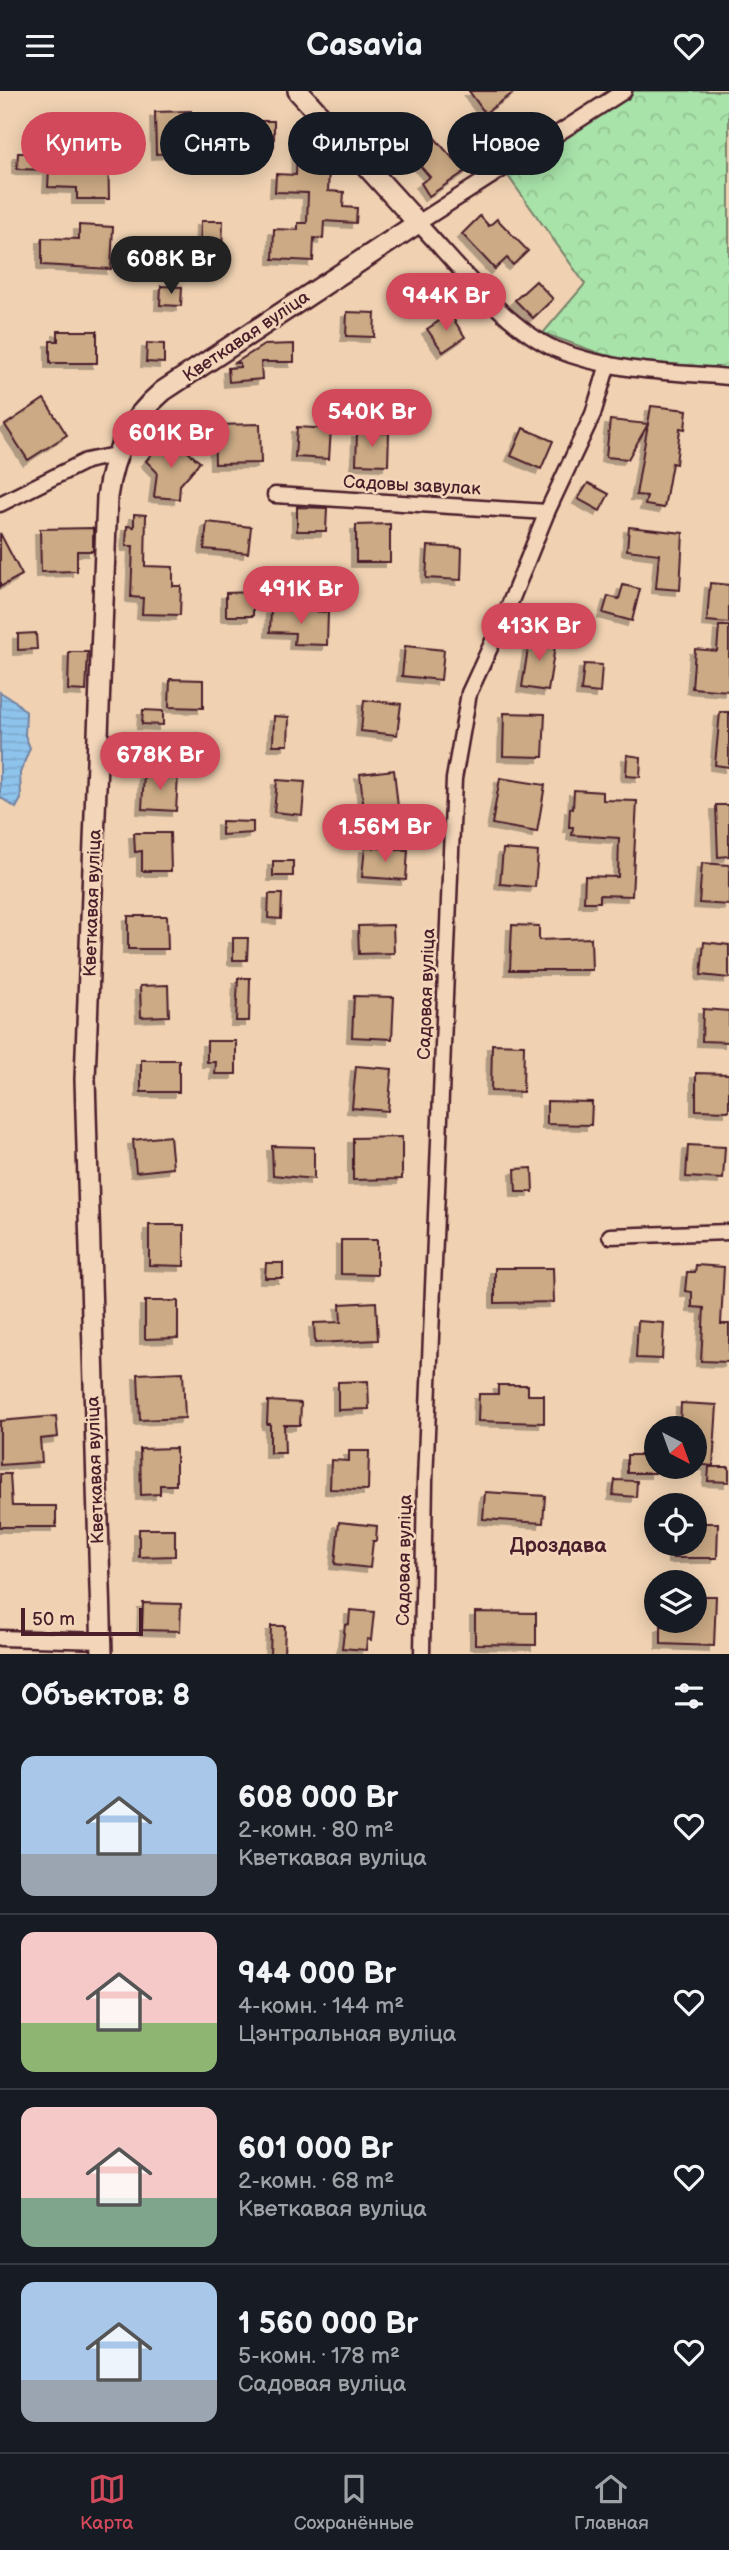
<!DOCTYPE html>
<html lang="ru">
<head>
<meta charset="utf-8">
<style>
  body { margin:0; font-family:"Balsamiq Sans",sans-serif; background:#242831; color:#f1f3f6; height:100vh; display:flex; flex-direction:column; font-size:26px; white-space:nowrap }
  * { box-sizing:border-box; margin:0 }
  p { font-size:23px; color:#9ea1a6 }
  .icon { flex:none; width:38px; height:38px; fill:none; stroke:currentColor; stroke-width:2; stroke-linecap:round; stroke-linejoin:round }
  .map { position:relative; height:1563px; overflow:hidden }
  .details { display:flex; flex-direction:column; background:#171b24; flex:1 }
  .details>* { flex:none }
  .hud { position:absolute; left:21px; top:21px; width:688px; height:63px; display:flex; gap:14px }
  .needle { width:46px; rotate:139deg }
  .tools { position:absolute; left:644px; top:1325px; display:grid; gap:14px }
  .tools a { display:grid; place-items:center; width:63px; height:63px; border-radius:50%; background:#171b24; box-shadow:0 4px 18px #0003; font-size:35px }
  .scale { position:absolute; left:21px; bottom:18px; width:122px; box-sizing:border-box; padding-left:7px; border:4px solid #4a1f2b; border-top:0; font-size:19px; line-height:24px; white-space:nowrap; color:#4a1f2b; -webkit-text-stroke:5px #f3d6b9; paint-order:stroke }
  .price { position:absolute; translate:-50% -60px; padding:0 16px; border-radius:24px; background:#d1495b; color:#fff; font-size:23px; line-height:46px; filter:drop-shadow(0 2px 4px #0008) }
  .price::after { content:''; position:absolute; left:50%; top:42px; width:21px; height:16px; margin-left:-10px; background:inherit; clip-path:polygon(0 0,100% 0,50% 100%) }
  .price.active { background:#222; color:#fff }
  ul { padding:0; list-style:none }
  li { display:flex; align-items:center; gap:21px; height:175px; padding:0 21px }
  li+li { border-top:2px solid #363941 }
  li span { display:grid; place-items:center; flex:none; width:196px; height:140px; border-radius:14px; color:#555 }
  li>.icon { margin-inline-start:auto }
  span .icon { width:84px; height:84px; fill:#fffc; stroke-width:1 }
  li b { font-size:30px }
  h2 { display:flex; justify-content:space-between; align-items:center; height:84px; padding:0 21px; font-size:30px }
  .tag { padding:0 24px; border-radius:32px; background:#171b24; box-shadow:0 4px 18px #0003; font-size:24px; line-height:63px }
  .tag.active { background:#d1495b; color:#fff }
  header { display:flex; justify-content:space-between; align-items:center; height:91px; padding:0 21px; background:#171b24; font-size:32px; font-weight:600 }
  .tab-bar { display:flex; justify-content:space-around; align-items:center; height:98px; border-top:2px solid #363941; background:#171b24; font-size:19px; color:#9ea1a6 }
  .tab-bar a { display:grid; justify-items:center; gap:4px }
  .tab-bar .active { color:#d1495b }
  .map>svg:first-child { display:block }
  .forest { fill:url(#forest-crowns); stroke:#79816a; stroke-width:2 }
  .water { fill:url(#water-rules); stroke:#73819f; stroke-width:2 }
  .building { fill:#cbaa85; stroke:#4a1f2b; stroke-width:2; filter:url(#shadow) }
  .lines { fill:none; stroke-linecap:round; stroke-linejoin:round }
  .street-casing { stroke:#4a1f2b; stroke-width:19 }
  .secondary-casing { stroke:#4a1f2b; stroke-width:24 }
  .street { stroke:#f3d6b9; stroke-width:14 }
  .secondary { stroke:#f3d6b9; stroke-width:19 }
  .labels { text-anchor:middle; stroke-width:5; stroke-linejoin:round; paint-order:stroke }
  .street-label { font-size:18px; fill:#4a1f2b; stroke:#f3d6b9 }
  .quarter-label { font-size:21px; font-weight:bold; fill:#4a1f2b; stroke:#f3d6b9 }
</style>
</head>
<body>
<header><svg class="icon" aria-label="menu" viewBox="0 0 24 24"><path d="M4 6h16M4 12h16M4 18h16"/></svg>Casavia<svg class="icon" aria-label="heart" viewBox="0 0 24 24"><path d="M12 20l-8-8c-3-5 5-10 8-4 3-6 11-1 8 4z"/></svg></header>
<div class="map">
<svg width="729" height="1563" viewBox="0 0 729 1563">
  <defs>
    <pattern id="forest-crowns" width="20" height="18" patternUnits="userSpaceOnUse" patternTransform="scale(1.75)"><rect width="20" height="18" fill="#a8e3a9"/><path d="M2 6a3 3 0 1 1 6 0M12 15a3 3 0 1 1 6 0" fill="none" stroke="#92c292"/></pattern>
    <pattern id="water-rules" width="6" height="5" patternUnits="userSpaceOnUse" patternTransform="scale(1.75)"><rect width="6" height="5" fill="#8ec3ec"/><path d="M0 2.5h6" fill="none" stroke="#7ca7cb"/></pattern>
    <filter id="shadow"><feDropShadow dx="-5" dy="5" stdDeviation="0" flood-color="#0004"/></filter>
  </defs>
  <rect width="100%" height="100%" fill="#f0d2b2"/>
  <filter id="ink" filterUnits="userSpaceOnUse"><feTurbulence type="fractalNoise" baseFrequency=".0143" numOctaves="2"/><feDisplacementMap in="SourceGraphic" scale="14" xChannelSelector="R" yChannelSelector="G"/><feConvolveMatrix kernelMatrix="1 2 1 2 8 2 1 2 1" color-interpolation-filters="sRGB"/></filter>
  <g filter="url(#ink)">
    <path class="forest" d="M625 0H729V278L618 269 543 242 585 193 508 85Z"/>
    <path class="water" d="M0 601 15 610 26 621 25 644 30 657 20 682 21 708 16 717 0 706Z"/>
    <g class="building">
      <path d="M469 0H516L485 22Z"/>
      <path d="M191 20 193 61 156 63 155 21Z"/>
      <path d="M417 27 455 70 484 51 496 70 484 78 479 71 429 105 421 92 430 86 395 46Z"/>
      <rect x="243" y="30" width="31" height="25"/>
      <path d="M85 36 114 37V55H108L109 108H77V97L48 96 49 79 17 78 18 62H46V65H84Z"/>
      <path d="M297 54 317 55 316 78 329 79 328 100 344 101 343 116 357 117 356 132 324 130 323 148 314 147 313 170 273 168 274 138 298 139V132H307L308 102 275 101 276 83 296 84Z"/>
      <path d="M480 125 489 135 497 128 528 160 513 174 507 167 495 178 462 143Z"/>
      <path d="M201 130H223L222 162H200Z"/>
      <path d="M79 134 113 136 111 178 42 174V147L79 148Z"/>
      <path d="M536 190 553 208 533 227 515 209Z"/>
      <path d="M161 195 182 196 181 215 160 214Z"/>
      <path d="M347 221 375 222 374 246 346 245Z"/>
      <path d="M450 223 465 246 443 261 427 238Z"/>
      <path d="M58 240H97V272H50V250H58Z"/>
      <path d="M147 252 164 253V272L146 271Z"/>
      <path d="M294 253V271H261L262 288 229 291 228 277 240 276V272H235L264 254Z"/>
      <path d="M44 308 67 344 28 369 5 334Z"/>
      <path d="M651 315 687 319 685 338 680 337 676 373 672 372 664 417 645 414 647 405 636 404Z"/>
      <path d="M610 329 648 333 628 368 606 366Z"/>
      <path d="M260 333 261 372 215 373 214 334Z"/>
      <path d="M297 336 331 338 329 368 295 366Z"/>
      <path d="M523 337 553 350 541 378 511 365Z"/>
      <path d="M357 341 389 342 388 374 356 373Z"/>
      <path d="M177 352 200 371 180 394 179 408 154 406 157 381 146 370 159 354 170 360Z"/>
      <path d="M588 392 609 403 600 420 578 408Z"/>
      <path d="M297 416 327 417 326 440H297Z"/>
      <path d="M134 423 146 424 145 475 173 476V495H181L180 524 142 523 143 507 131 506 133 455H126L127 435 134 436Z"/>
      <path d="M207 431 251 436 248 462 204 458Z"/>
      <path d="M390 433V471H356V434Z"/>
      <path d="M629 436 683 442 680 499 656 497 659 463 627 459Z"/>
      <path d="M93 437V460H77V480L41 481 40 438Z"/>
      <path d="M0 442 22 484 0 496Z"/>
      <path d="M428 455 462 457 461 489 426 487Z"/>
      <path d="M710 492 729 494V532L707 530Z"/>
      <path d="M623 494 640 498 632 530 603 522 608 505 619 508Z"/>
      <path d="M253 501V525H226V502Z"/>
      <path d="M271 518 328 521 327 554 294 553 295 542 270 541Z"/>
      <path d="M719 535H729V600L692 597 695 558 717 560Z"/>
      <path d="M36 542 37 558 18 559V543Z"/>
      <path d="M530 545 556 549 548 600 522 596Z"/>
      <path d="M405 555 444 559 441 589 402 585Z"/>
      <path d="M69 561H88L86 600 68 599Z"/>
      <path d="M584 573 602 574 600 602 581 600Z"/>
      <path d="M170 588 203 589V617L169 616Z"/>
      <path d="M364 609 401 613 397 644 361 640Z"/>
      <path d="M143 619 163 620V634L142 633Z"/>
      <path d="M720 621H729V676L715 674Z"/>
      <path d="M504 622 545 623 543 666 503 665Z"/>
      <path d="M274 625 289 626 288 654H273Z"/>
      <path d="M627 664 641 666 640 686 626 685Z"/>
      <path d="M394 679 398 716 364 720 360 683Z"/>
      <path d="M144 682 178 684 176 720 142 718Z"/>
      <path d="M500 687 545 694 537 741 492 733Z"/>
      <path d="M277 689 305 691 302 724 274 721Z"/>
      <path d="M574 699 603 701V709L637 710 632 805 600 804V811H584L585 785 618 786 619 747 572 744 573 736H569L570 717 573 718Z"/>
      <path d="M716 714H729V765L718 766Z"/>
      <path d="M222 730 253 731V742L222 744Z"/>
      <path d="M134 742H170L171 780H142V760L135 761Z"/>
      <path d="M365 756 408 759 406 789 362 786Z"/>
      <path d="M503 758 538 761 535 796 500 793Z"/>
      <rect x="273" y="770" width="20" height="15"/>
      <path d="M702 772 729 774V814L699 812Z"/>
      <path d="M269 803H282L281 828 268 827Z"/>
      <path d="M128 825H167L168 858H128Z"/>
      <path d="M393 834 394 862 359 863 358 835Z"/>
      <path d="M512 834 539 835V849L591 847 592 879H510Z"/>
      <path d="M233 847H248L247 869H233Z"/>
      <path d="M704 851 729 854V887L701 884Z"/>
      <path d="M238 887H250L249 930H236Z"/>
      <path d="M168 894 169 925 141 926 140 895Z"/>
      <path d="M354 905 394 906 392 948 352 946Z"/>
      <path d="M703 918 729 920V951L702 950Z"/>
      <path d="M207 950H236V983H215L216 971H207Z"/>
      <path d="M492 953 524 954 523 1001 491 1000Z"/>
      <rect x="141" y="969" width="38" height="32"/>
      <path d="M356 975 392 978 388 1020 352 1017Z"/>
      <path d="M696 982 729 983V1020L696 1019Z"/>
      <path d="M547 1010 592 1011 591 1034 547 1033Z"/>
      <path d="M170 1045 173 1077 136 1081 133 1049Z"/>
      <path d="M402 1046V1088L353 1089V1047Z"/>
      <path d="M688 1054 725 1056 723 1088 686 1086Z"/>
      <path d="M272 1055 314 1056V1088L273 1084Z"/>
      <path d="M532 1077 533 1101H516L515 1078Z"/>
      <path d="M149 1134H184V1175L149 1174Z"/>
      <path d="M341 1149H377V1184L341 1183Z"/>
      <path d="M266 1172H283V1187H265Z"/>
      <path d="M696 1174 724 1176 721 1233H729V1271L701 1270 704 1217 692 1216V1201L685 1200 687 1181H695Z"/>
      <path d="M495 1177H553L554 1211 495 1212Z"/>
      <path d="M145 1210H178V1247L145 1248Z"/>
      <path d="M376 1211 378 1249 315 1252 314 1232 341 1231 340 1213Z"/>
      <path d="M638 1230 664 1232 662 1268 636 1267Z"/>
      <path d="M183 1281 185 1327 140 1329 138 1283Z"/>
      <path d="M368 1290 369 1318 338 1319V1291Z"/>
      <path d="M498 1294H528V1304H544V1332L478 1330 479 1303H498Z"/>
      <path d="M268 1310 301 1312 300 1334H284L285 1362H270V1333H267Z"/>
      <path d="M681 1312 717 1314 713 1375 695 1373V1337H680Z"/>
      <path d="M56 1325 58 1346 40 1348 42 1371 0 1374V1330Z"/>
      <path d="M176 1357V1394H160V1403L141 1404 140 1358Z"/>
      <path d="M349 1360H369L368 1399 330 1398 331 1369 349 1370Z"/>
      <rect x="627" y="1364" width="28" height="18"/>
      <path d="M709 1376H729V1391L708 1390Z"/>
      <path d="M0 1383H10L12 1415H56V1436H0Z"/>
      <path d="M615 1389 637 1390 636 1406 613 1404Z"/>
      <path d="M485 1401 545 1405 543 1432 483 1428Z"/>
      <path d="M339 1431 377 1435 376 1450H373L370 1477 335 1473Z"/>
      <path d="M695 1432H718L717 1467H673V1452H695Z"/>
      <path d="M139 1438H175V1465L139 1466Z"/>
      <path d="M695 1505H716L714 1555 661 1553V1535H669V1530H695Z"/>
      <path d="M143 1512 181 1513 180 1540 142 1539Z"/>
      <path d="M350 1519 374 1521 371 1549 367 1548 366 1559 342 1557 345 1534 349 1533Z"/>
      <path d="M475 1521 536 1522V1554L475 1553Z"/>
      <path d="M271 1535H285L284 1563H270Z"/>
    </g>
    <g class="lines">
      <defs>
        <g id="street">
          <path d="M624 0 418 132C456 172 505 236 555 258 610 281 671 281 729 286"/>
          <path d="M275 404 547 421"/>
          <path d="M0 413 86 370 115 364"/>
          <path d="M610 1145 729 1141"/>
          <path d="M0 1547 101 1550"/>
          <path d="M422 1563 425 1390 454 688 469 602 506 522 547 421 593 323 608 273"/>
        </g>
        <path id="secondary" d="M102 1563 85 988 107 406C113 362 129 329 163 300L418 132 298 0"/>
      </defs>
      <use href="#street" class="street-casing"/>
      <use href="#secondary" class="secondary-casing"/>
      <use href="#street" class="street"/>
      <use href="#secondary" class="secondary"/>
    </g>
  </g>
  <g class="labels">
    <g class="street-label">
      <text transform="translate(246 245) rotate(-34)" y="6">Кветкавая вуліца</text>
      <text transform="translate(412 394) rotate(3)" y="6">Садовы завулак</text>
      <text transform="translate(92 812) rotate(-88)" y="6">Кветкавая вуліца</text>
      <text transform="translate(426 903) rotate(-88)" y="6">Садовая вуліца</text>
      <text transform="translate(95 1379) rotate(-92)" y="6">Кветкавая вуліца</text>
      <text transform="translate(404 1469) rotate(-89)" y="6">Садовая вуліца</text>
    </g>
    <g class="quarter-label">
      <text x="558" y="1461">Дроздава</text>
    </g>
  </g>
</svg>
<div class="tools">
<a><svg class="needle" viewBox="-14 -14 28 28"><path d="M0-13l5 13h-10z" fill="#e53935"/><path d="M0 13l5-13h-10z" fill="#9ea1a6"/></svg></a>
<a><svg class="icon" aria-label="locate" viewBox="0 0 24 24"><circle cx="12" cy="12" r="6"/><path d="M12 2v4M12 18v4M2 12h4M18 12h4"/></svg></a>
<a><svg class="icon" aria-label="layers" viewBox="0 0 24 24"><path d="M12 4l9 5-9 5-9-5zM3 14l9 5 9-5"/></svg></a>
</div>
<div class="scale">50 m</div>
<b class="price active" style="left:171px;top:205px">608K Br</b>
<b class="price" style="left:446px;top:242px">944K Br</b>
<b class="price" style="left:372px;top:358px">540K Br</b>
<b class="price" style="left:171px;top:379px">601K Br</b>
<b class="price" style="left:301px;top:535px">491K Br</b>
<b class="price" style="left:539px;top:572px">413K Br</b>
<b class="price" style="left:160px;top:701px">678K Br</b>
<b class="price" style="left:385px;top:773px">1.56M Br</b>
<div class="hud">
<a class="tag active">Купить</a>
<a class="tag">Снять</a>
<a class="tag">Фильтры</a>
<a class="tag">Новое</a>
</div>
</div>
<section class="details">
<h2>Объектов: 8<svg class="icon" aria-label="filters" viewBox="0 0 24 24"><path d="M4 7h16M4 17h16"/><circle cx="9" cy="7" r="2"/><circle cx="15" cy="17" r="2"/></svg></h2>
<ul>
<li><span style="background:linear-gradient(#a9c7e8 70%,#9aa5b1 0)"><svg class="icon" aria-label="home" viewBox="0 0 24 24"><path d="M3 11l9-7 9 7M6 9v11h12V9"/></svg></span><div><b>608 000 Br</b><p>2-комн. · 80 m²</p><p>Кветкавая вуліца</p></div><svg class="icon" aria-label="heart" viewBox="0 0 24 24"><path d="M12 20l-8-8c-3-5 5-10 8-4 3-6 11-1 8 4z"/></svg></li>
<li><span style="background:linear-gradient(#f6c9c9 65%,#8fb573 0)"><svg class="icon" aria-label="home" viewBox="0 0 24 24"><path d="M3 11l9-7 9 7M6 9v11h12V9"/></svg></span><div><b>944 000 Br</b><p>4-комн. · 144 m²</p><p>Цэнтральная вуліца</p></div><svg class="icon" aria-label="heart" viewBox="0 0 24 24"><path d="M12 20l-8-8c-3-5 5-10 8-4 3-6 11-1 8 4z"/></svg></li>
<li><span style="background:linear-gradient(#f6c9c9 65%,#7fa58c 0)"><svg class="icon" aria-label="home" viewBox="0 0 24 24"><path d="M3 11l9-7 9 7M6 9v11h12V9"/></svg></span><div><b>601 000 Br</b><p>2-комн. · 68 m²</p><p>Кветкавая вуліца</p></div><svg class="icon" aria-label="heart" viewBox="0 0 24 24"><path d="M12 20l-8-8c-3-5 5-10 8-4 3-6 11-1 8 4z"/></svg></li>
<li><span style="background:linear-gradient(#a9c7e8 70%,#9aa5b1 0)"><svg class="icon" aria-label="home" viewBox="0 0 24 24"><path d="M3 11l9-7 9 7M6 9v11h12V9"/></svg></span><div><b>1 560 000 Br</b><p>5-комн. · 178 m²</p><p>Садовая вуліца</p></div><svg class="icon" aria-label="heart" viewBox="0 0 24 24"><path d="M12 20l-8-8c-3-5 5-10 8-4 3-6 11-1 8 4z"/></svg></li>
</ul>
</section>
<nav class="tab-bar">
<a class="active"><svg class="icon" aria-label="map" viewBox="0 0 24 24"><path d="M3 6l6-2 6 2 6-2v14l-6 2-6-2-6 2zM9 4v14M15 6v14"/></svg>Карта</a>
<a><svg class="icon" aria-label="saved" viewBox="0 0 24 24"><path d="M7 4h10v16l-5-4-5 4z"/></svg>Сохранённые</a>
<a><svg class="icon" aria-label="home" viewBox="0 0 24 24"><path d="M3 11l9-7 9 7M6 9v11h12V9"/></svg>Главная</a>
</nav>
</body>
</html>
